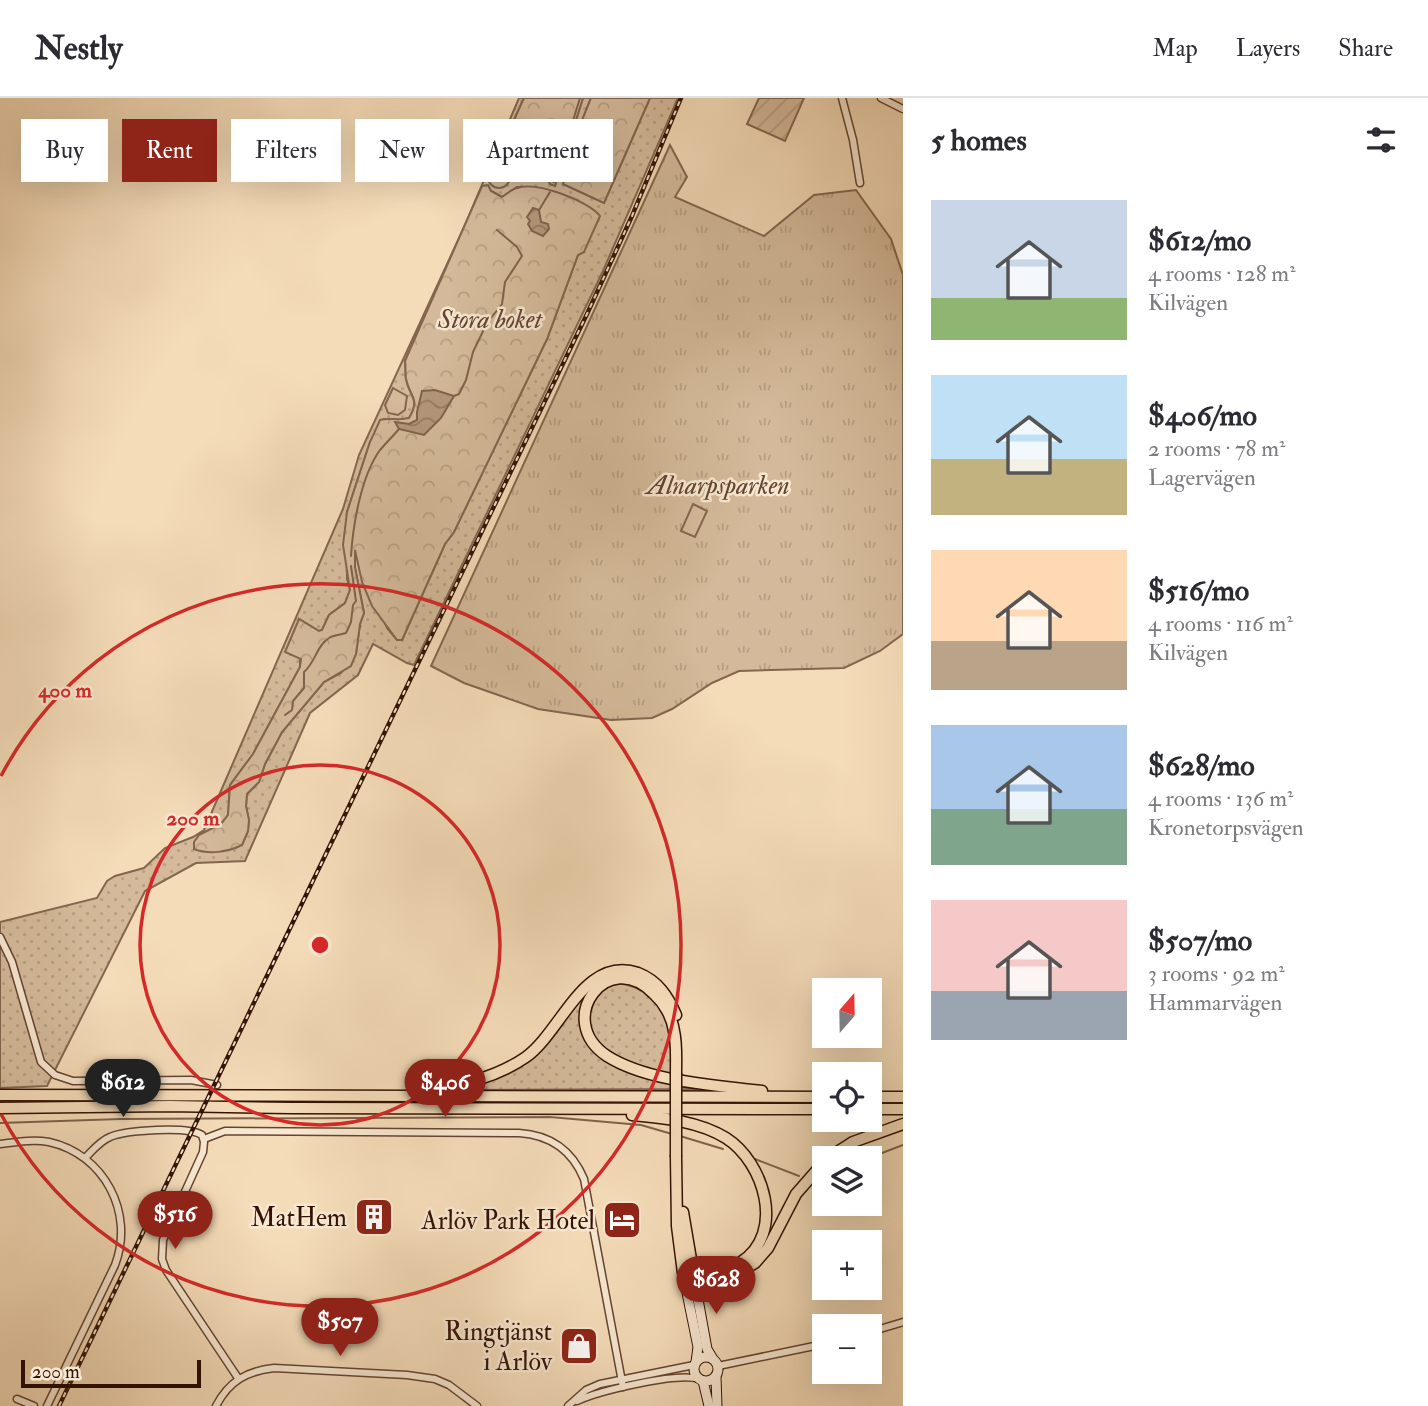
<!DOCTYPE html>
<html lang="en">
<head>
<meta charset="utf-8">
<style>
  body { margin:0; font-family:"IM FELL Double Pica",serif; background:#f2f2f3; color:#2b2b33; height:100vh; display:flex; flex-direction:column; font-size:26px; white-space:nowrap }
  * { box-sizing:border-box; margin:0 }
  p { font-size:23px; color:#7c7c81 }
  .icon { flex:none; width:38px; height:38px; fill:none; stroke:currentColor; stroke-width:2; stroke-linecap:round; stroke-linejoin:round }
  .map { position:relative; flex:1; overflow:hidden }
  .drawer { display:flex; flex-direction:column; background:#fff; width:525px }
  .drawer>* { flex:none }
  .guide { position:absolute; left:21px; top:21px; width:665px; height:63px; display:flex; gap:14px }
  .needle { width:46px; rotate:20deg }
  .controls { position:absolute; left:812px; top:880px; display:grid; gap:14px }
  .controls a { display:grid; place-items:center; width:70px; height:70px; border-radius:0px; background:#fff; box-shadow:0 7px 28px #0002; font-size:35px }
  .scale { position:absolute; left:21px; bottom:18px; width:180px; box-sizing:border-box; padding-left:7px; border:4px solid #331204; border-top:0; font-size:19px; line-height:24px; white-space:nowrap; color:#331204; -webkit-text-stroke:5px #f8e8d2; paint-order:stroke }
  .price { position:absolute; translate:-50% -60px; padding:0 16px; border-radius:24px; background:#8f2418; color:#fff; font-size:23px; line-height:46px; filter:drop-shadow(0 2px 4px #0008) }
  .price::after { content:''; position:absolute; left:50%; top:42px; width:21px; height:16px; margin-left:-10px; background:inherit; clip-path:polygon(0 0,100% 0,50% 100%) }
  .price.on { background:#222; color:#fff }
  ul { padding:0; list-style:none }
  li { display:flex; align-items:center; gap:21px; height:175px; padding:0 28px }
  li span { display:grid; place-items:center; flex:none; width:196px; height:140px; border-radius:0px; color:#555 }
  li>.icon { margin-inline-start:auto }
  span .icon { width:84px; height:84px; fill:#fffc; stroke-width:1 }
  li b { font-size:30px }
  h2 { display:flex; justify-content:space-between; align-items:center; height:84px; padding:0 28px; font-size:30px }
  .tag { padding:0 24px; border-radius:0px; background:#fff; box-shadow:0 7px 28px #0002; font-size:24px; line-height:63px }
  .tag.on { background:#8f2418; color:#fff }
  header { display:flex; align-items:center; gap:42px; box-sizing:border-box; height:98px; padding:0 35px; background:#fff; border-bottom:2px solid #e1e1e2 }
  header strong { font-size:33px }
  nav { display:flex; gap:38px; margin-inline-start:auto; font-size:24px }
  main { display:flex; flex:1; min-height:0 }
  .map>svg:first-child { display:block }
  .grass { fill:url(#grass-dots); stroke:#84664f; stroke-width:2; fill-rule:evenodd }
  .forest { fill:url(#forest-crowns); stroke:#84664f; stroke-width:2 }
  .park { fill:url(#park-tufts); stroke:#84664f; stroke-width:2 }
  .garden { fill:url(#garden-furrows); stroke:#84664f; stroke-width:2 }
  .pitch { fill:#d4ba9a; stroke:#84664f; stroke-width:2 }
  .water { fill:url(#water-waves); stroke:#80624b; stroke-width:2 }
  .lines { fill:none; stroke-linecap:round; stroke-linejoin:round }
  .stream { stroke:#80624b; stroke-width:2 }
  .street-casing { stroke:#644431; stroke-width:9 }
  .secondary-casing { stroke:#331204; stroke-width:11 }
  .highway-casing { stroke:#331204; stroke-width:13 }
  .street { stroke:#f8e8d2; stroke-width:6 }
  .secondary { stroke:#f8e8d2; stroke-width:9 }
  .highway { stroke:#f5dcb9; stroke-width:10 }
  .rail-casing { stroke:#331204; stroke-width:4.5 }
  .rail { stroke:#f8e8d2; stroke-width:2; stroke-dasharray:5; stroke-linecap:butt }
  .highway-bridge-casing { stroke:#331204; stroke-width:13; stroke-linecap:butt }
  .highway-bridge { stroke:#f5dcb9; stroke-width:10 }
  .ring { fill:none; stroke:#d62828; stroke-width:3.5 }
  .labels { text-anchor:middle; stroke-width:5; stroke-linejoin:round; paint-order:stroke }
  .park-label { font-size:26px; font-style:italic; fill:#634431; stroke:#f8e8d2 }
  .poi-label { font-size:26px; fill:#331204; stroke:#f8e8d2; text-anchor:end }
  .centre { fill:#d62828; stroke:#f8e8d2; stroke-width:3.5 }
  .ring-label { font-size:21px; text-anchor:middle; font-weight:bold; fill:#d62828; stroke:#f8e8d2; stroke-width:5; stroke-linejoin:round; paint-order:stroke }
</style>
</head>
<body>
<header>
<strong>Nestly</strong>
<nav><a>Map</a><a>Layers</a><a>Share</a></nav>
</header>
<main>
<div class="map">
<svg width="903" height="1308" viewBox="0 0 903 1308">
  <defs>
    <pattern id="grass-dots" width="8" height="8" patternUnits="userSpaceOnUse" patternTransform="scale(1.75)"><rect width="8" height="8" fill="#d4ba9a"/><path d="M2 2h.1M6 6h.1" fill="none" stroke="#b69f83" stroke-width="1.8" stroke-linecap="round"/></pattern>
    <pattern id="forest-crowns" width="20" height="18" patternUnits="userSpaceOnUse" patternTransform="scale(1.75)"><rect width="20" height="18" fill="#d4ba9a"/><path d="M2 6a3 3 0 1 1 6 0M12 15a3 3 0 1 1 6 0" fill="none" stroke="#b69f83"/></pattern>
    <pattern id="park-tufts" width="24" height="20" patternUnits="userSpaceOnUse" patternTransform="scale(1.75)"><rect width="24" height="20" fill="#d4ba9a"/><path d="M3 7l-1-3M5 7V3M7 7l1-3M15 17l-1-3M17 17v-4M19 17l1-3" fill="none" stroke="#b69f83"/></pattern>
    <pattern id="garden-furrows" width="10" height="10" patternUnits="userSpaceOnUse" patternTransform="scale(1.75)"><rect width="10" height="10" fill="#d4ba9a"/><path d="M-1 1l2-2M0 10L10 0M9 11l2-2" fill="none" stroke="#b69f83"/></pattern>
    <pattern id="water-waves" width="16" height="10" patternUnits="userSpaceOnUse" patternTransform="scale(1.75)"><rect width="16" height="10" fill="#b3977b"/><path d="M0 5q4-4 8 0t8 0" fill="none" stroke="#927a63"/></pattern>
  </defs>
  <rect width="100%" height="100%" fill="#f5dcb9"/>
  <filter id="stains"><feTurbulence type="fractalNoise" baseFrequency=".00286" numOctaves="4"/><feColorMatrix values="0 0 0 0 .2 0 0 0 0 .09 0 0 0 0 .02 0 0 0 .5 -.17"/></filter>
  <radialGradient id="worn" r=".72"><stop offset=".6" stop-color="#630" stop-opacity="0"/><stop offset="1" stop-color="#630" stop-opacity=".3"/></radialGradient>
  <g class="grass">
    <path d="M519 0H524L503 45 544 72 550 86 555 88 583 0H591L579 30 581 37 563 86 604 105 650 0H678L603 173 414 567 407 565 373 546 358 577 310 615 245 763 196 765 145 793 47 988 0 990V824L97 800 107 783 115 778 144 770 165 750 193 739 204 732 343 411 359 357 465 127ZM482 88 502 99 517 89 539 90 584 154 578 157 547 241 454 434 445 446 402 542H397L387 530 355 447V470L364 515 360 526 356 556 341 575 324 584 282 634 265 666 259 684 247 696 246 708 249 722 248 733 242 747 199 737 221 726 228 717 230 687 253 656 300 569 299 521 319 533 322 532 329 517 345 505 350 492 347 481V414L370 344 384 321 397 323 409 320C421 300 409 299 406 281 405 276 406 269 405 263Z"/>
    <path d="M595 883 581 911 598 956 698 991 463 992 462 990 530 961 550 942Z"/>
    <path d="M617 885C672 893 672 932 673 978 642 969 578 954 590 909 594 897 605 889 617 885Z"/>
    <path d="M824 1000V1005L0 1007V1004L47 1003Z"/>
  </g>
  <g class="forest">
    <path d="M524 0H583L555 88 550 86 544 72 502 54 503 46Z"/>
    <path d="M591 0H650L604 105 563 86 581 37 579 30Z"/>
    <circle cx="499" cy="79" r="11"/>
    <path d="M488 87 491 93 502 99C507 96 512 91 517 90 536 83 589 103 600 118L584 154 578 157 547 241 454 434 445 446 402 542H397L372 508 362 484 355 452V470L364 515 360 526 356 556 351 568 324 584 282 634 265 666 259 684 247 696 246 708 249 722 248 733 242 747C228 754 209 757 194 751V744L199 737 221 726 228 717 230 687 253 656 300 569 301 561 285 554 299 521 319 533 322 532 329 517 345 505 350 492 343 447 347 414 370 344 380 322C388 319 398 323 409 320 421 300 410 300 406 281 405 276 406 269 405 263L482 88Z"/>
    <path d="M393 290 407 298 405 312 398 317 388 315 385 307Z"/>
  </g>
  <path class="park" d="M670 47 687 79 675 99 764 138 814 97 856 92 891 141 903 177V536L880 553 844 570 739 573 712 585 672 611 652 620 611 622 538 611 464 585 431 568Z"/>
  <path class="garden" d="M759 0H804L785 43 747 26Z"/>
  <path class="pitch" d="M693 406 707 413 695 439 681 433Z"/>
  <g class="water">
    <path d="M533 110 539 112 541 124 548 126 549 131 543 138 532 133 528 126 530 123 527 119Z"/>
    <path d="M435 292 454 298 441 320 424 337 399 331 395 324 409 326 417 322V314L422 293Z"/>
  </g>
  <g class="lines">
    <g class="stream">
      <path d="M554 84 580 0"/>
      <path d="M539 112 550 94"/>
      <path d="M454 298 459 296 466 282 473 254 487 225 502 206 505 184 522 158 517 149 497 132"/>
      <path d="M351 458C353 427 361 378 380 352 386 345 393 338 399 331"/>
      <path d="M285 617 292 612 293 603 304 590V574C315 565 317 547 329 540 333 537 340 537 346 535L351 524 353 507 356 503 351 468"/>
      <path d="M0 1025 121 1021 550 1019 641 1027 672 1036"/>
      <path d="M680 1038 723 1051"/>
      <path d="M869 1060 903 1047"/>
      <path d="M755 1061 799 1078"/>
      <path d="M814 1084 824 1083"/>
    </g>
    <defs>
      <g id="street">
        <path d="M842 0 853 42 860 85"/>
        <path d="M881 0 903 11"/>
        <path d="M0 839 12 864 41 964 55 977 73 983 191 982 217 987"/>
        <path d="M204 1041 225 1033 519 1035C550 1037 572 1052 584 1081L623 1289"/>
        <path d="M0 1046C16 1044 33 1041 49 1044 104 1056 135 1115 115 1167L47 1308"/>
        <path d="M85 1060C93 1052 100 1043 110 1039 126 1032 188 1028 202 1037L204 1044 203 1054 163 1142 162 1161 166 1172 238 1280"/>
        <path d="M870 1234 903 1224"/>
        <path d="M718 1268 824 1246"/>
        <path d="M17 1301 34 1308"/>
        <path d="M577 1303C599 1293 677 1274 699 1281"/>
        <path d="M216 1308C229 1283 247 1273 274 1270L407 1277 435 1281 449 1287 477 1308"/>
        <path d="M568 1308 586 1292 600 1286 694 1267"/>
      </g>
      <g id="secondary">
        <path d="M694 1179 707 1251 713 1261"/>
        <path d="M684 1180 698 1249 696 1264"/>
        <circle cx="706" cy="1271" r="12"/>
        <path d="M716 1279 717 1308"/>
        <path d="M703 1283 709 1308"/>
      </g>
      <g id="highway">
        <path d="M676 975C676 961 677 946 674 933 672 919 664 905 654 896 608 848 553 922 607 958 648 984 715 987 762 993"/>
        <path d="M425 993C461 987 496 980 526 959 562 933 584 857 638 875 658 883 668 898 676 917"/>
        <path d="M0 997 824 999"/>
        <path d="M870 999H903"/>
        <path d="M0 1010 170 1008 292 1010 824 1011"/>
        <path d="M870 1011H903"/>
        <path d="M632 1017C663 1020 699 1023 726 1040 764 1064 786 1135 741 1164 725 1175 702 1172 683 1175L677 1128 676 1059"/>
        <path d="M828 1060 853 1044 903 1026"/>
        <path d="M683 1114 693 1173"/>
        <path d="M685 1186 738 1175 755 1165 768 1150 796 1096 824 1064"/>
      </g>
    </defs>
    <use href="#street" class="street-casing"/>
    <use href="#secondary" class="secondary-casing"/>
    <use href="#highway" class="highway-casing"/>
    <use href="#street" class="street"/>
    <use href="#secondary" class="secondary"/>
    <use href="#highway" class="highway"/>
    <defs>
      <path id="rail" d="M59 1308 587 216 632 118 681 0"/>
    </defs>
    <use href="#rail" class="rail-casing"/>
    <use href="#rail" class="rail"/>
    <defs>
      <path id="highway-bridge" d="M676 1059V975"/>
    </defs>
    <use href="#highway-bridge" class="highway-bridge-casing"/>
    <use href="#highway-bridge" class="highway-bridge"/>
  </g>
  <g class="ring">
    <circle cx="320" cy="847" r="180"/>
    <path d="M1 678A361 361 0 1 1 1 1016"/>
  </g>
  <defs>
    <symbol id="building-square" viewBox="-11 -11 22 22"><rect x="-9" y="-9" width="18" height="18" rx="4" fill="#8f2418" stroke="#f8e8d2"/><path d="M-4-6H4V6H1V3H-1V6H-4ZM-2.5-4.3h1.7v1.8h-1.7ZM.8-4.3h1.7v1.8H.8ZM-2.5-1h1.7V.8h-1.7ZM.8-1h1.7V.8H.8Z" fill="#fff"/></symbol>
    <symbol id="hotel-square" viewBox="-11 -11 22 22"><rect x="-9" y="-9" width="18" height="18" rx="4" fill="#8f2418" stroke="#f8e8d2"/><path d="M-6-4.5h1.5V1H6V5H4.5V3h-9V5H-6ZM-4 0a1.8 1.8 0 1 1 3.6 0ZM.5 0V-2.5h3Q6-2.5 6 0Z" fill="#fff"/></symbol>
    <symbol id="shop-square" viewBox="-11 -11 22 22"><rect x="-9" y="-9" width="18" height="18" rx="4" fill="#8f2418" stroke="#f8e8d2"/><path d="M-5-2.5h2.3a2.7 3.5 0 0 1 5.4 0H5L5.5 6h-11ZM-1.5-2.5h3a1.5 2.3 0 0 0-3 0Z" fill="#fff"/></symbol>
  </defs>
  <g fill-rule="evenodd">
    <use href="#building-square" x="352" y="1097" width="44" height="44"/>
    <use href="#hotel-square" x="600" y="1100" width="44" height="44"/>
    <use href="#shop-square" x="557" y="1226" width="44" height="44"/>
  </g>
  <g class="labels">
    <g class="park-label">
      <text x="490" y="230">Stora boket</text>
      <text x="718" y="396">Alnarpsparken</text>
    </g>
    <g class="poi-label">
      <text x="347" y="1128">MatHem</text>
      <text x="595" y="1131">Arlöv Park Hotel</text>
      <text x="552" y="1242">Ringtjänst<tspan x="552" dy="30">i Arlöv</tspan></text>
    </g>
  </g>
  <circle cx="320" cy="847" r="10" class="centre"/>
  <g class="ring-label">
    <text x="65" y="599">400 m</text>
    <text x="193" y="727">200 m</text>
  </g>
  <rect width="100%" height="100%" filter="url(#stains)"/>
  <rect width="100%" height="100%" fill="url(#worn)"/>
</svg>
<div class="controls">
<a><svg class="needle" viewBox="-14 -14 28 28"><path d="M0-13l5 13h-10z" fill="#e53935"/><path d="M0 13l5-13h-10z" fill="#7c7c81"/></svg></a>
<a><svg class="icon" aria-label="locate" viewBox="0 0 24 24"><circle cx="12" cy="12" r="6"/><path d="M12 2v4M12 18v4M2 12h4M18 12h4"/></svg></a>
<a><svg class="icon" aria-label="layers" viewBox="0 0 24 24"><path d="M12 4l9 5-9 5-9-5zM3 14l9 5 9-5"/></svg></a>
<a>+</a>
<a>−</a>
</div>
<div class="scale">200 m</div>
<b class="price on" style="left:123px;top:1021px">$612</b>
<b class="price" style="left:445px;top:1021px">$406</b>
<b class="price" style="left:175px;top:1153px">$516</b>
<b class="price" style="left:716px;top:1218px">$628</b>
<b class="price" style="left:340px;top:1260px">$507</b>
<div class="guide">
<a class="tag">Buy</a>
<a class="tag on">Rent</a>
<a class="tag">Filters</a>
<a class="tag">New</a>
<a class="tag">Apartment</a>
</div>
</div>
<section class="drawer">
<h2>5 homes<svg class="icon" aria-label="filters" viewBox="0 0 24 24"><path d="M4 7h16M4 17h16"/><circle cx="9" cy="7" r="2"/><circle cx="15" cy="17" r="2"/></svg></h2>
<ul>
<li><span style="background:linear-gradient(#c9d6e8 70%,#8fb573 0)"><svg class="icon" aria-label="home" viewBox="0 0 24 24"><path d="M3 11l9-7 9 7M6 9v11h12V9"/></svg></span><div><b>$612/mo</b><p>4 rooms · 128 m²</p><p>Kilvägen</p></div></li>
<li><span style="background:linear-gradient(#bfe0f5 60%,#c2b280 0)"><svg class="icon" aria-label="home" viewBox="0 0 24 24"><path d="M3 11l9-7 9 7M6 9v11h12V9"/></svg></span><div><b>$406/mo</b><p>2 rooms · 78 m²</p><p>Lagervägen</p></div></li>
<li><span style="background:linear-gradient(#ffd9b3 65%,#b9a48a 0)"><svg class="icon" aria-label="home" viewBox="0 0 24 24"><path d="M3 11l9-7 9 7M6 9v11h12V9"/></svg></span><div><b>$516/mo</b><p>4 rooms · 116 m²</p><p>Kilvägen</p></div></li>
<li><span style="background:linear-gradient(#a9c7e8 60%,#7fa58c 0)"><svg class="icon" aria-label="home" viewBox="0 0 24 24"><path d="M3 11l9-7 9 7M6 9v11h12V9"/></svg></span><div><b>$628/mo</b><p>4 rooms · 136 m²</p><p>Kronetorpsvägen</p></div></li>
<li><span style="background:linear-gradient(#f6c9c9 65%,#9aa5b1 0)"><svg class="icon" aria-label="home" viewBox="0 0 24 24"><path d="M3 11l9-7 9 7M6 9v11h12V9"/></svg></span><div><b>$507/mo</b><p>3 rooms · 92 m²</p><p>Hammarvägen</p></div></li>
</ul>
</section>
</main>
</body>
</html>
